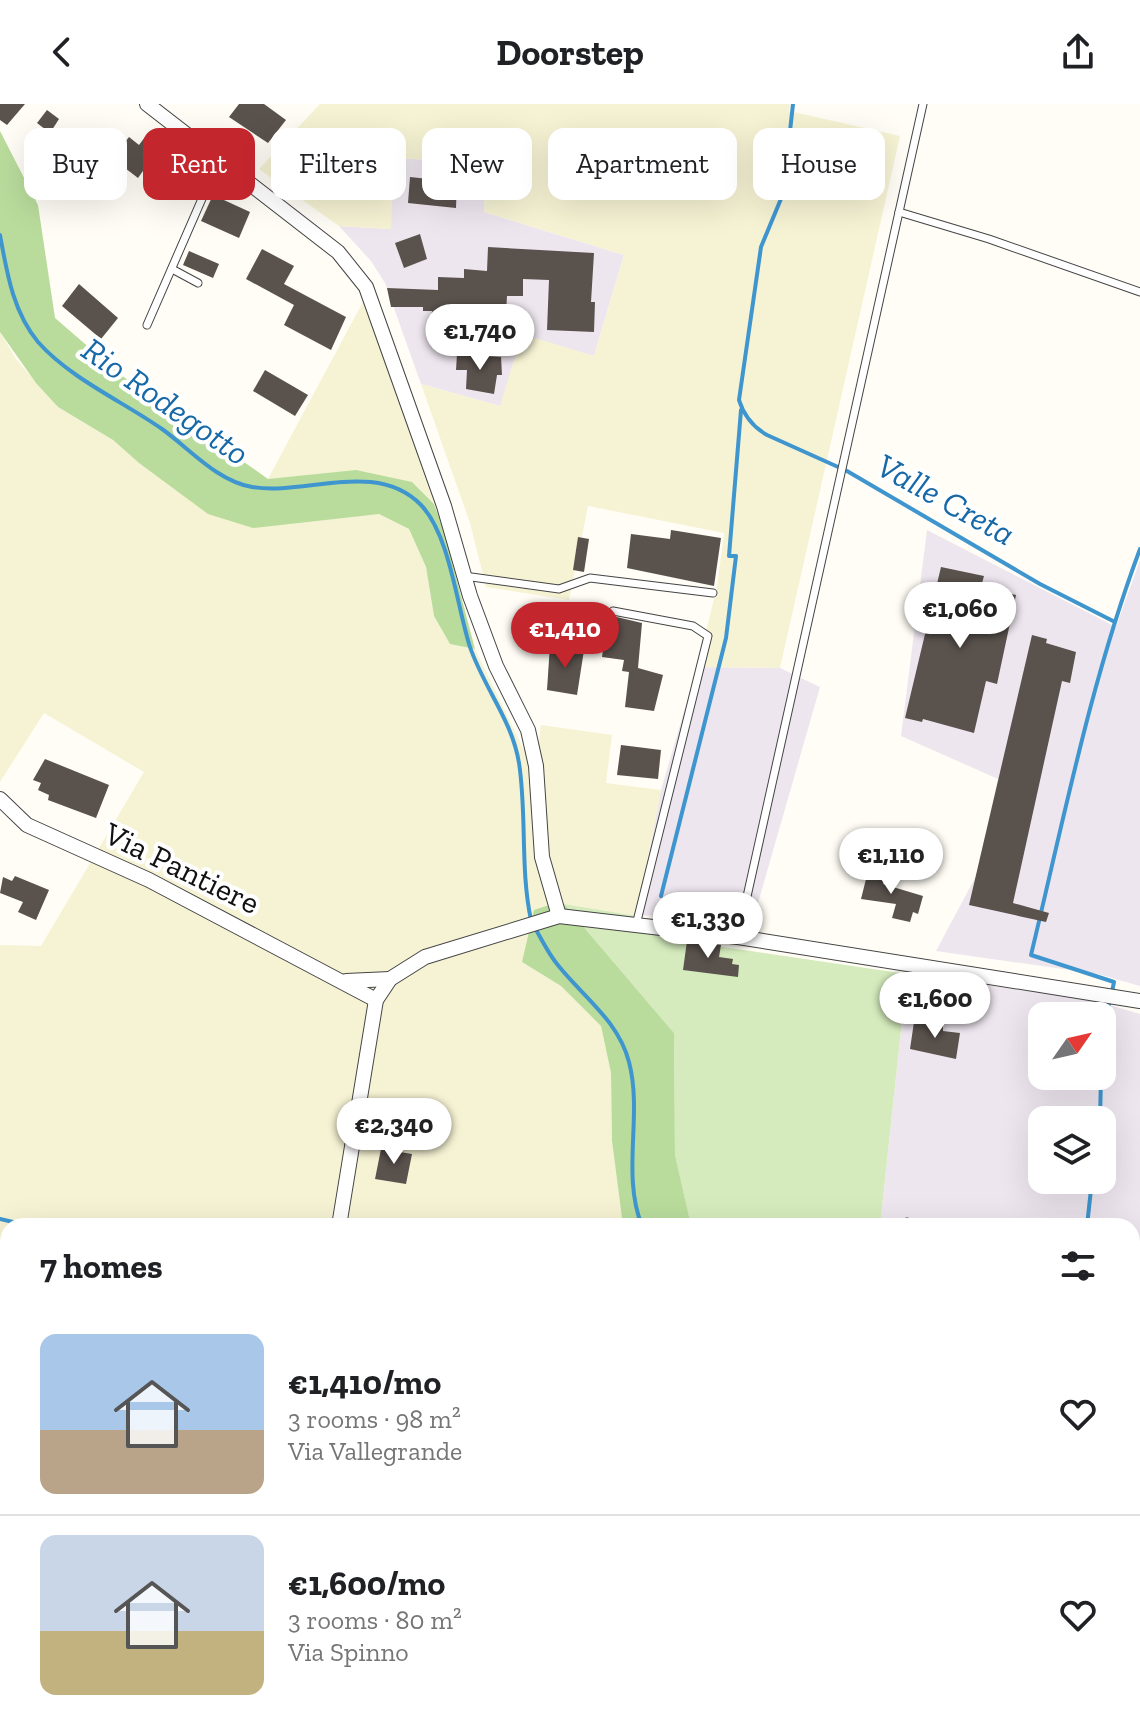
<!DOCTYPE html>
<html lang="en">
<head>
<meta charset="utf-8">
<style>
  body { margin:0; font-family:"Zilla Slab",serif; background:#f6f6f6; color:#202124; height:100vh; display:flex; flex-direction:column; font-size:30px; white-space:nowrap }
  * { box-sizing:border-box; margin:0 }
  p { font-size:26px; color:#757577 }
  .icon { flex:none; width:44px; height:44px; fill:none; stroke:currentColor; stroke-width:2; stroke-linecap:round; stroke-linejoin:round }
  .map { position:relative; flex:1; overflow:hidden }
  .side { position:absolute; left:0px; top:1114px; width:1140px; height:512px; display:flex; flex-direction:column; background:#fff; border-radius:24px 24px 0 0; box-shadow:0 8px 32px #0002 }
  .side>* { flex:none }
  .guide { position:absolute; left:24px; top:24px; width:1092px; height:72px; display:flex; gap:16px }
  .needle { width:52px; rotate:56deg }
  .fabs { position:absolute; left:1028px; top:898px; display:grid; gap:16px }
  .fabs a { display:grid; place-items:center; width:88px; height:88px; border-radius:16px; background:#fff; box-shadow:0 8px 32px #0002; font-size:40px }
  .price { position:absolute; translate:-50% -68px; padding:0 18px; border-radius:28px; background:#fff; color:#222; font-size:26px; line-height:52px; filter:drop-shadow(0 2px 4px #0008) }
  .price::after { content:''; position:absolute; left:50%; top:48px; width:24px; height:18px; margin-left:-12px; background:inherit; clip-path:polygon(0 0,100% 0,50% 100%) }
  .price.on { background:#c4262e; color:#fff }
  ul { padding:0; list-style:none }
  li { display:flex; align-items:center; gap:24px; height:200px; padding:0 40px }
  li+li { border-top:2px solid #e0e0e0 }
  li span { display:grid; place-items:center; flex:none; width:224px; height:160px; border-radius:16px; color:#555 }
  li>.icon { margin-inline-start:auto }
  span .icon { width:96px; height:96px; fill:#fffc; stroke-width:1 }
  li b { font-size:34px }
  h2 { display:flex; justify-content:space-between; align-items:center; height:96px; padding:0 40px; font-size:34px }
  .chip { padding:0 28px; border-radius:16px; background:#fff; box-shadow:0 8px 32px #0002; font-size:28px; line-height:72px }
  .chip.on { background:#c4262e; color:#fff }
  header { display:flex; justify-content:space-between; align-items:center; height:104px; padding:0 40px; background:#fff; font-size:36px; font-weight:700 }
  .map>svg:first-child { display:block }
  .industrial { fill:#eee6ef; fill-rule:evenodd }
  .farmland { fill:#f6f3d4 }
  .green { fill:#d5ebbd }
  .forest { fill:#b9dc9c }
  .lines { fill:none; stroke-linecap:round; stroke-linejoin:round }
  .stream { stroke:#3f96cf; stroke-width:4 }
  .building { fill:#5a524d }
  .lane-casing { stroke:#444; stroke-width:9 }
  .street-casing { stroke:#444; stroke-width:16 }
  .lane { stroke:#fff; stroke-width:7 }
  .street { stroke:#fff; stroke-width:14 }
  .labels { text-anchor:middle; stroke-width:8; stroke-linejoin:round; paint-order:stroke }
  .street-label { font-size:32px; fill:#111; stroke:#fff }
  .water-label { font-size:34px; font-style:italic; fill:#1768a6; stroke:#fff }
</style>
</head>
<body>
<header><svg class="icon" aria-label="back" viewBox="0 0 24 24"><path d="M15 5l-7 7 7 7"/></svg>Doorstep<svg class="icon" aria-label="share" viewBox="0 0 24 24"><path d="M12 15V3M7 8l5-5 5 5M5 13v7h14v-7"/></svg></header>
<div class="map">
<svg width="1140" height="1626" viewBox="0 0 1140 1626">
  <rect width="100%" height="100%" fill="#fffdf5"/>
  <g class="industrial">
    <path d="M394 54 487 59 484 108 624 151 594 252 500 302 421 280 385 179 371 157 339 122 390 125Z"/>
    <path d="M927 426 1116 523 1140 456V882L1098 870 936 847 976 772 998 675 901 632Z"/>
    <path d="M697 563 780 564 820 583 752 820 685 810 637 812 661 686Z"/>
    <path d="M907 870 1093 896 1140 910V1581L1132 1580V1122H880ZM1042 912H1102V972H1042ZM1042 1016H1102V1076H1042Z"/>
    <path d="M1132 1595 1140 1597V1626H1052L1053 1618H1132Z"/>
    <path d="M954 1618H1031L1029 1626H955Z"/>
  </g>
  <g class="farmland">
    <path d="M320 0H790L789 7 900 32 780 564 697 563 717 483 724 429 588 402 569 496 486 483 470 419 421 280 500 302 522 230 594 252 624 151 484 108 486 59 394 54 391 125 339 122 259 65Z"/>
    <path d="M364 196 378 233 434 400 412 378 268 375Z"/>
    <path d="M0 228 16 255 58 303 113 336 139 359 342 413 379 410 409 425 426 463 434 512 450 540 475 545 534 667 541 621 612 631 606 679 661 686 637 812 564 800 522 858 561 882 601 922 611 969 612 1037 623 1122H346L351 1032 330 1122H8V1618H351L353 1626H0V841L41 842 144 668 44 609 0 678Z"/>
    <path d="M589 1618H897L898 1626H589Z"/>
  </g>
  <path class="green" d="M564 800 637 812 682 837 907 870 880 1122H695L690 1118 675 1051 674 929Z"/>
  <g class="forest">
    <path d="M0 27 38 101 55 214 121 271 268 375 356 366 412 378 434 400 444 427 475 545 450 540 434 512 426 463 409 425 379 410 253 424 208 410 139 359 113 336 58 303 36 279 0 228Z"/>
    <path d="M552 800H564L674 929 675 1051 690 1117 695 1122H623L612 1037 611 969 601 922 561 882 522 858 534 806Z"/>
    <path d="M897 1618H954L955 1626H898Z"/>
  </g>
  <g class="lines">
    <g class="stream">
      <path d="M793 0 783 90 761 143 739 296C744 312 753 323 767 331L847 367 1040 480 1113 517"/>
      <path d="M0 131C7 169 13 208 38 238 71 275 122 297 162 325 190 345 217 377 252 383 305 392 376 355 421 401 450 431 457 503 470 543 484 584 512 616 519 659 527 710 520 765 531 816"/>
      <path d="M661 792 726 534 736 452H729L741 306"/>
      <path d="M535 824C542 836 548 849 557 860 583 893 618 916 629 958 643 1011 621 1070 642 1122"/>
      <path d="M1112 888 1114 878 1031 851C1064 714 1091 576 1140 445"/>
      <path d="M1100 1016 1102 928 1110 896"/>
      <path d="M0 1115 30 1122"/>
      <path d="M1087 1122 1092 1076"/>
      <path d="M920 1618V1626"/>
      <path d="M862 1626 865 1618"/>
      <path d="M1028 1626 1029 1618"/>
    </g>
  </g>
  <g class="building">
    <path d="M0 0H25L7 21 0 16Z"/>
    <path d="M239 0H264L286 16 268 39 229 13Z"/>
    <path d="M47 6 59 15 50 29 37 19Z"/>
    <path d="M129 33 139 41 145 33 167 49 151 69 145 64 138 74 112 54Z"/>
    <path d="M310 39 322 41 320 48 341 52 338 67 306 59Z"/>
    <path d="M410 73 457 78 456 104 408 99Z"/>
    <path d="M213 91 250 108 239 134 201 117Z"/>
    <path d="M420 130 427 155 404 164 395 139Z"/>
    <path d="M488 143 594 149 591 198H595L594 228 547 226 549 176 523 175V192H507L505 227 462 224 463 218 431 217 432 207H423V203H391L387 184 438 186V173L464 174V165L487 167Z"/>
    <path d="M262 145 294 162 284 180 346 213 331 246 284 221 294 201 246 175Z"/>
    <path d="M189 147 219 160 213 174 183 161Z"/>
    <path d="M79 180 118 214 101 235 62 202Z"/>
    <path d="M457 250 501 253 502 271H497L494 290 466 285 467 266H456Z"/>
    <path d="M265 266 308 291 295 312 253 287Z"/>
    <path d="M671 426 721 434 714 482 627 464 631 430 670 435Z"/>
    <path d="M578 433 589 435 584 468 573 466Z"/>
    <path d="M941 463 984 472 981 483 1016 491 997 580 986 577 974 629 923 615 922 618 905 614Z"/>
    <path d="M608 511 642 519 638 564 663 571 654 607 625 603 629 568 622 567 624 556 602 553Z"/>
    <path d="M1032 531 1047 535 1046 539 1076 548 1070 579 1062 577 1013 799 1049 809 1046 818 969 801Z"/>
    <path d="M550 541 584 546 577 591 547 586Z"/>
    <path d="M621 641 661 646 658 675 617 671Z"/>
    <path d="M45 655 109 681 96 714 48 696 49 691 38 686 41 679 33 676Z"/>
    <path d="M869 763 886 767 883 780 923 792 918 810 913 808 910 818 892 814 896 800 861 795Z"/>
    <path d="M15 772 49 786 36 816 18 808 23 798 0 789 3 773 12 777Z"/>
    <path d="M687 837 721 841 719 853 733 855 732 860 739 861 738 873 683 866Z"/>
    <path d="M914 918 943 922V927L960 929 956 955 910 945Z"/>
    <path d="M381 1045 412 1050 406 1080 375 1075Z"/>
  </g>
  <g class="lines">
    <defs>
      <g id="lane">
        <path d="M899 108 989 135 1140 188"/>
        <path d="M172 165 198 179"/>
        <path d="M147 221 218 58"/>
        <path d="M464 472 559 485 590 474 713 489"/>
        <path d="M613 507 693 522 708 532 636 821"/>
        <path d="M738 833 923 0"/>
        <path d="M907 1118 917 1122"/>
        <path d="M1132 1200 1140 1203"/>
        <path d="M1132 1403 1140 1405"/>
        <path d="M1132 1466 1140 1468"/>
        <path d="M1132 1577 1140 1578"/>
      </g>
      <g id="street">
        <path d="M147 0 338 148 366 183 444 402 470 492 496 562 528 626 536 662 542 753 559 812"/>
        <path d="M0 695 27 721 149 776 376 896"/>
        <path d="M346 877 390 875"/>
        <path d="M339 1122 376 896 390 875 425 853 559 812 738 833 1140 897"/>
        <path d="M0 1369H8"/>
        <path d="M0 1587 8 1590"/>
        <path d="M64 1618 80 1626"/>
        <path d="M365 1618 366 1626"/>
      </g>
    </defs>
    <use href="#lane" class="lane-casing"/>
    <use href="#street" class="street-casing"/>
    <use href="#lane" class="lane"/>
    <use href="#street" class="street"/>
  </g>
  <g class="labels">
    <g class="street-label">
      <text transform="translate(182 764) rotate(26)" y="11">Via Pantiere</text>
    </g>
    <g class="water-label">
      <text transform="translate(166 297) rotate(35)" y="12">Rio Rodegotto</text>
      <text transform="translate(946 395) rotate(29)" y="12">Valle Creta</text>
    </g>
  </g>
</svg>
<div class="fabs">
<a><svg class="needle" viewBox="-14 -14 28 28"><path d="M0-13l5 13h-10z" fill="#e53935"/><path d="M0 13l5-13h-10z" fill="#757577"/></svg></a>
<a><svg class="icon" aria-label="layers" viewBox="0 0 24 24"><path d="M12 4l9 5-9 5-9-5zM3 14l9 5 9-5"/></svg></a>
</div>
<b class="price" style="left:480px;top:268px">€1,740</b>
<b class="price" style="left:960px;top:546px">€1,060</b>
<b class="price on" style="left:565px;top:566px">€1,410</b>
<b class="price" style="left:891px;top:792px">€1,110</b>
<b class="price" style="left:708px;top:856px">€1,330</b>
<b class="price" style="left:935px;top:936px">€1,600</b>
<b class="price" style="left:394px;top:1062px">€2,340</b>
<div class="guide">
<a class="chip">Buy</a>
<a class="chip on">Rent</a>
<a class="chip">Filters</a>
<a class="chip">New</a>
<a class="chip">Apartment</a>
<a class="chip">House</a>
</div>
<section class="side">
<h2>7 homes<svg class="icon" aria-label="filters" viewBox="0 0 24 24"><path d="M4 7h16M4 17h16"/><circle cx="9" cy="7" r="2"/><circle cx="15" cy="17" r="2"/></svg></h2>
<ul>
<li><span style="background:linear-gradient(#a9c7e8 60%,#b9a48a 0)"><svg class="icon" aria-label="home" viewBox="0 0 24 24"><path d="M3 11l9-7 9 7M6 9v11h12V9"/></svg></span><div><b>€1,410/mo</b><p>3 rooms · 98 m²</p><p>Via Vallegrande</p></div><svg class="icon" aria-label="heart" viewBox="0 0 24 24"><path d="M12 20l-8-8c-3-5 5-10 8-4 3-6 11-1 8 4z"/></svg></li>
<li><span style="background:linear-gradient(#c9d6e8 60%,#c2b280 0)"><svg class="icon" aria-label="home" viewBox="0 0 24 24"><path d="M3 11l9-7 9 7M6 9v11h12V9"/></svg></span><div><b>€1,600/mo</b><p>3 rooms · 80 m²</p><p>Via Spinno</p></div><svg class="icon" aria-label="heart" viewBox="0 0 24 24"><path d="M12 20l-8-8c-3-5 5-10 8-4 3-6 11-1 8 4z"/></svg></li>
</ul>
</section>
</div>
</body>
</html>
